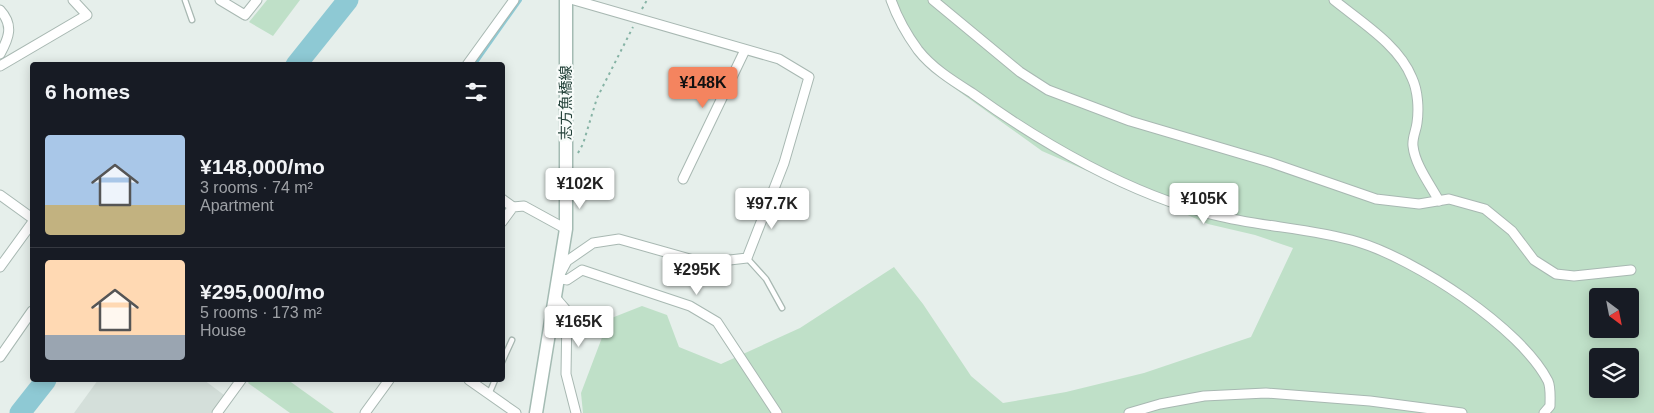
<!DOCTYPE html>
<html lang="en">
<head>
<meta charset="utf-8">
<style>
  body { margin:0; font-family:Helvetica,"Noto Sans JP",sans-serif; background:#20242c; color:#f1f3f6; height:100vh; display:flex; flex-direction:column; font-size:19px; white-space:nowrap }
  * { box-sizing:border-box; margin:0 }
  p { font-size:16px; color:#9ea1a6 }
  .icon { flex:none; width:28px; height:28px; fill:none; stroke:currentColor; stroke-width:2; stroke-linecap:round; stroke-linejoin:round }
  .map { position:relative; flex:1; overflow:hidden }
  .drawer { position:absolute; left:30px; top:62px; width:475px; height:320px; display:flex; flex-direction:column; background:#171b24; border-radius:5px; box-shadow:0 2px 12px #0003 }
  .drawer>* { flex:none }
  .needle { width:32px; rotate:148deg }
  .tools { position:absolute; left:1589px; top:288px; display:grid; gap:10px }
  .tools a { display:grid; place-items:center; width:50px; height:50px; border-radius:5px; background:#171b24; box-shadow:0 2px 12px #0003; font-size:25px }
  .price { position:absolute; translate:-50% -42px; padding:0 11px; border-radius:5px; background:#fff; color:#222; font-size:16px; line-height:32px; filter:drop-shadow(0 1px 2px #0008) }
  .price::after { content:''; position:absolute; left:50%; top:30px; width:15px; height:11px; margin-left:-8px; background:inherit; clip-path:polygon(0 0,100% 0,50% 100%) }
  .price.selected { background:#f4845f; color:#111 }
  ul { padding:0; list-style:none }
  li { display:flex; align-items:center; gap:15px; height:125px; padding:0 15px }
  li+li { border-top:1px solid #363941 }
  li span { display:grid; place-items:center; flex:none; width:140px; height:100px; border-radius:5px; color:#555 }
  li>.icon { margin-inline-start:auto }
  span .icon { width:60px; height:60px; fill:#fffc; stroke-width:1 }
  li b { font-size:21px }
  h2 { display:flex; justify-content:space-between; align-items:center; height:60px; padding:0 15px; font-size:21px }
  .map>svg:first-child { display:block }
  .built { fill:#d4dfda }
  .green { fill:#bfe0c8; fill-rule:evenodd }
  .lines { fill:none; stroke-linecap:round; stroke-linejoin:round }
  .stream { stroke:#8ec9d4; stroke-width:4 }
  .river { stroke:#8ec9d4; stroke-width:21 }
  .lane-casing { stroke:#a8b8b2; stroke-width:7 }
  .street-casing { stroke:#a8b8b2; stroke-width:11 }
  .secondary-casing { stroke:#a4bbb3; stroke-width:15 }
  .path { stroke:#86b3a5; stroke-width:2; stroke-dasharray:2.5 4; stroke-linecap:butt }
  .lane { stroke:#fff; stroke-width:4.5 }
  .street { stroke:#fff; stroke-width:9 }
  .secondary { stroke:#fff; stroke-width:12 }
  .labels { text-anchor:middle; stroke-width:4.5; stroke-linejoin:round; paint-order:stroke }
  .street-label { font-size:15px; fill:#24423a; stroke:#f7fbf9 }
</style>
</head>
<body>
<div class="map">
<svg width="1654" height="413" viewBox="0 0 1654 413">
  <rect width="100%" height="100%" fill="#e6efeb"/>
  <path class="built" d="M98 380H204L224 395 211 413H74Z"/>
  <g class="green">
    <path d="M267 0H300L273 36 249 22Z"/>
    <path d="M888 0H1654V413H583L581 393 609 319 642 306 667 315 679 347 721 364 800 328 894 267 923 304 971 376 1003 403 1066 392 1144 373 1251 337 1293 248 1255 235 1208 224 1042 151 943 80 912 49ZM1598 296H1630V329H1598ZM1598 356H1630V389H1598Z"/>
    <path d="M250 380H288L334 413H290L248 383Z"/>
  </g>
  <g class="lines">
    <path class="stream" d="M474 65 520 0"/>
    <g class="river">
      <path d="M296 65 348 0"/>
      <path d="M20 413 46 380"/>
    </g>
    <defs>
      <g id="lane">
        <path d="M185 0 192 20"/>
        <path d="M747 258 766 279 782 308"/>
        <path d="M502 362 512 340"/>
        <path d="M489 394 495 380"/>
      </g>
      <g id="street">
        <path d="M220 0 245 15 257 0"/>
        <path d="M574 0 779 59 809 77 784 163 747 258 704 263 619 239 593 243 567 261 558 278 567 280 582 270 690 306 717 322 777 413"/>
        <path d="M891 0C897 17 907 35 918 50 932 68 953 81 972 93 1041 143 1131 195 1214 215 1261 227 1311 228 1358 242 1415 259 1521 328 1548 381 1551 388 1550 398 1550 406L1544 413"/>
        <path d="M933 0 1020 72 1048 90 1130 121 1269 162 1376 199 1419 204 1449 199 1485 209 1512 231 1534 260 1556 274 1574 276 1631 270"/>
        <path d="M1334 0C1361 22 1399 45 1412 78 1418 91 1419 109 1417 123 1416 131 1412 138 1413 146 1415 165 1430 184 1439 201"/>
        <path d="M0 10C14 25 9 38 0 54"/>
        <path d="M467 65 514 0"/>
        <path d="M0 66 87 15 73 0"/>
        <path d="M683 179 745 50"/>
        <path d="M0 195 32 218"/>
        <path d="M502 199 513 207"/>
        <path d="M502 222 513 207 524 206 566 229"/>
        <path d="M0 267 32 223"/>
        <path d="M555 297 567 311 566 374 576 413"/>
        <path d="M0 357 32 311"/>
        <path d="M469 380 516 413"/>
        <path d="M217 413 241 380"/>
        <path d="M365 413 389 380"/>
        <path d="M1129 413 1160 404 1204 396 1266 393 1370 401 1462 413"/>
      </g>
      <path id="secondary" d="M536 413 566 229V0"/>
    </defs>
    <use href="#lane" class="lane-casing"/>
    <use href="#street" class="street-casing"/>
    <use href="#secondary" class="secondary-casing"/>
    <g class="path">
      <path d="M642 9 647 0"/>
      <path d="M578 153 583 144 597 98 633 27"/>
    </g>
    <use href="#lane" class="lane"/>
    <use href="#street" class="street"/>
    <use href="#secondary" class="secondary"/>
  </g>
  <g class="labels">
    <g class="street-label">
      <text transform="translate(566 103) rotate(-90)" y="5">志方魚橋線</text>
    </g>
  </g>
</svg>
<div class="tools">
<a><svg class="needle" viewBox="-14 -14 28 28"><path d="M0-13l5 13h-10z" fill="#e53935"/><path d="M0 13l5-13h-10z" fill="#9ea1a6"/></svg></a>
<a><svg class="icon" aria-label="layers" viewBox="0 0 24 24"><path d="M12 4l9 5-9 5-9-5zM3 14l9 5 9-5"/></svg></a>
</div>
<b class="price selected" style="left:703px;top:109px">¥148K</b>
<b class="price" style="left:580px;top:210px">¥102K</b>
<b class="price" style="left:1204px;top:225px">¥105K</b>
<b class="price" style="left:772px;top:230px">¥97.7K</b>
<b class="price" style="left:697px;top:296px">¥295K</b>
<b class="price" style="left:579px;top:348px">¥165K</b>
<section class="drawer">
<h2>6 homes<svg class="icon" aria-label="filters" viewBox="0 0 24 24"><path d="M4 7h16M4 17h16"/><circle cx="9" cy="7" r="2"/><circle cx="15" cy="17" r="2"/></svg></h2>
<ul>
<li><span style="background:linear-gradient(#a9c7e8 70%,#c2b280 0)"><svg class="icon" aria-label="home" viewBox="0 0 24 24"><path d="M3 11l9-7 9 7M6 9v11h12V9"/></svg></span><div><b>¥148,000/mo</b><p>3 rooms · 74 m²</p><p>Apartment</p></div></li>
<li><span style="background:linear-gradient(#ffd9b3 75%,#9aa5b1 0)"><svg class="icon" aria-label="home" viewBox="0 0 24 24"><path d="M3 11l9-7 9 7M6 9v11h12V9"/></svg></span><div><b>¥295,000/mo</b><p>5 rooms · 173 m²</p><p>House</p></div></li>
</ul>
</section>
</div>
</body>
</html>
